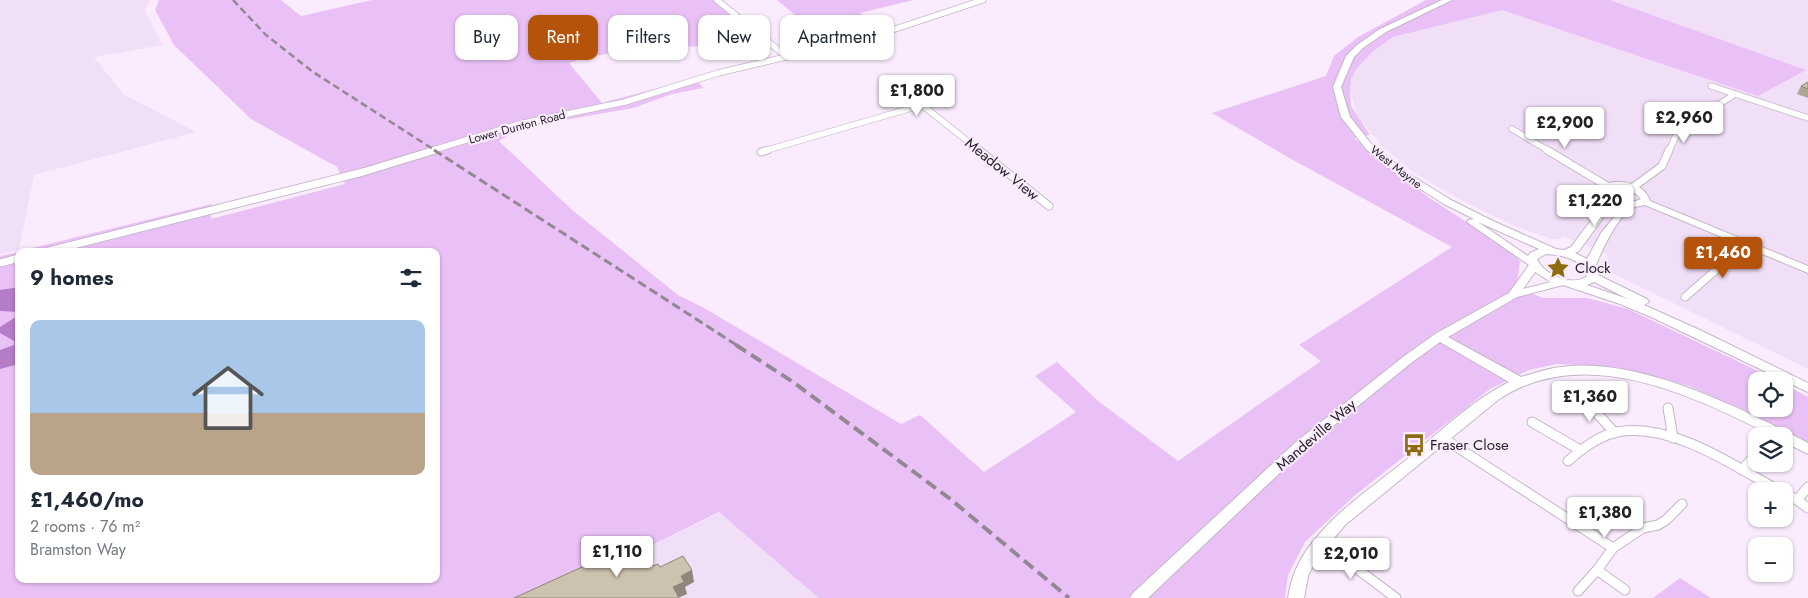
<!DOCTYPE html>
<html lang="en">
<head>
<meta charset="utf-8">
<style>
  body { margin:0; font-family:Jost,sans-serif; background:#f6f6f7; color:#1f2937; height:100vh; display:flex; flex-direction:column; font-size:19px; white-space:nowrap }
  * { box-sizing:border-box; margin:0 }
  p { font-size:16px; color:#747a83 }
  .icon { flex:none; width:28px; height:28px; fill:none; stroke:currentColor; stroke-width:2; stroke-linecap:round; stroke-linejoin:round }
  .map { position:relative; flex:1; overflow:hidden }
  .drawer { position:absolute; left:15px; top:248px; width:425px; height:335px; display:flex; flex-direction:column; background:#fff; border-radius:10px; box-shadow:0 1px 4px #0004 }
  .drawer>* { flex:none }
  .top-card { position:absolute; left:455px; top:15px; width:475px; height:45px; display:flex; gap:10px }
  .controls { position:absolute; left:1748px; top:372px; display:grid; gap:10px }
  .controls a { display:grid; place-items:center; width:45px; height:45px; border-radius:10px; background:#fff; box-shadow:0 1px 4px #0004; font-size:25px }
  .price { position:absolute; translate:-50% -42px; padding:0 11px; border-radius:5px; background:#fff; color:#222; font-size:16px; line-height:32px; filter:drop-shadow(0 1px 2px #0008) }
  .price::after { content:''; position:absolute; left:50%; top:30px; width:15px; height:11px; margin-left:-8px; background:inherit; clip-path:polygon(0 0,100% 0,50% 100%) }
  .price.selected { background:#b45309; color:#fff }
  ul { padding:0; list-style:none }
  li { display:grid; align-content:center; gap:10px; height:265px; padding:0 15px }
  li+li { border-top:1px solid #e0e1e3 }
  li span { display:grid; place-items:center; height:155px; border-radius:10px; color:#555 }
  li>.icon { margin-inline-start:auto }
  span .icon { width:90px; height:90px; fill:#fffc; stroke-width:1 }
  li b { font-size:21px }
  h2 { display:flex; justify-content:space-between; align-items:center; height:60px; padding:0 15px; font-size:21px }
  .chip { padding:0 18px; border-radius:10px; background:#fff; box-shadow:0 1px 4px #0004; font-size:18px; line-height:45px }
  .chip.selected { background:#b45309; color:#fff }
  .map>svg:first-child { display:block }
  .built { fill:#f1def7 }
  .green { fill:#eac1f6 }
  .water { fill:#b77cc8 }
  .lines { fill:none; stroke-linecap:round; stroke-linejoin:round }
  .street-far2-casing { stroke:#c4b6c8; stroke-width:7 }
  .street-far1-casing { stroke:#c4b6c8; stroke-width:9 }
  .street-casing { stroke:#c4b6c8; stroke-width:11 }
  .secondary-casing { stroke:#c4b6c8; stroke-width:2 }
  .street-far2 { stroke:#fff; stroke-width:5.5 }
  .street-far1 { stroke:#fff; stroke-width:7 }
  .street { stroke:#fff; stroke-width:9 }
  .secondary { fill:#fff; fill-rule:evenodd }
  .rail-far2 { stroke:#928894; stroke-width:2.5; stroke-dasharray:7 4; stroke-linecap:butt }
  .rail-far1 { stroke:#928894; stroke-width:3; stroke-dasharray:9 4.5; stroke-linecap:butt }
  .rail { stroke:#928894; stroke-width:4; stroke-dasharray:12 6; stroke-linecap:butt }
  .wall { fill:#afa796 }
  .shaded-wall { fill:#8f887a }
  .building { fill:#ccc2af; stroke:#8f887a }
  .labels { text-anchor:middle; stroke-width:4; stroke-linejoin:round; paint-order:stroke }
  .far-street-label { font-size:12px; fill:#241f25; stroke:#faecfe }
  .street-label { font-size:15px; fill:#241f25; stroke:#faecfe }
  .poi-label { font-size:15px; fill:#241f25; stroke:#faecfe; text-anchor:start }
</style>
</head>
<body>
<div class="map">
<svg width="1808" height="598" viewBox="0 0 1808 598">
  <rect width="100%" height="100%" fill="#faecfe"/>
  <g class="built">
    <path d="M0 0H150L145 11 163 45 94 57 123 94 196 132 34 175 19 250 0 254Z"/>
    <path d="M1610 0H1808V369L1610 272 1607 254 1563 236 1558 239H1552L1515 226 1467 203 1414 173 1382 146 1357 115 1350 90 1352 77 1357 67 1372 52 1393 37 1502 10 1805 70Z"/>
    <path d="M721 512 820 598H546Z"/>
  </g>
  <g class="green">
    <path d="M159 0H281L301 16 372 0H714L758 40C727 48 695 45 663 48 632 50 598 53 569 63L602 103 695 78 703 88 672 94 633 108 520 128 499 141 571 209 678 295 704 308 901 424 920 415 984 472 1076 412 1035 376 1057 362 1097 400 1178 461 1321 361 1299 345 1452 247 1293 160 1212 113 1326 76 1334 56 1358 37 1426 0H1610L1806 70 1758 96 1502 10 1393 37 1372 52 1357 68 1351 79 1350 92 1351 106 1370 135 1354 138 1428 197 1505 247 1520 261 1517 286 1542 298H1587L1628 309 1779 381H1756V409H1784V384L1808 397V443L1741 409 1689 386 1651 375 1614 367 1557 364 1529 370 1490 389 1354 496 1305 542 1288 575 1285 598H819L719 512 545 598H0V256L19 252V579H436V251H20L212 204 211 219 345 184 337 167 251 119 174 45 155 10Z"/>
    <path d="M777 0H914L860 13 882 32 830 44Z"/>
    <path d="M1680 578 1711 598H1653Z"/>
  </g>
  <g class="water">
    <path d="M19 287V312L0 311V290Z"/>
    <path d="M19 315V364L0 369V350L14 345V341L0 333V327Z"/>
  </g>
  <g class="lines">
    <defs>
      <g id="street-far2">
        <path d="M717 0 787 57"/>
        <path d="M1711 86 1808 118"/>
        <path d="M1512 129 1549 151"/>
        <path d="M430 151 519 124 625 102 718 73 871 37 983 0"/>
        <path d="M764 151 922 105 980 151"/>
        <path d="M1669 151 1678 131 1735 94"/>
      </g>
      <g id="street-far1">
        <path d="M979 150 1049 206"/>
        <path d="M1547 150 1607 186"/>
        <path d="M761 152 768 150"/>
        <path d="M1632 188 1662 166 1669 150"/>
        <path d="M49 251 363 172 435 150"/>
        <path d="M0 263 19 258"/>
        <path d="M1685 297 1746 244"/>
      </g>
      <g id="street">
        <path d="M1582 397 1615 433"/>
        <path d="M1668 408 1673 438"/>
        <path d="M1532 422 1580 450"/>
        <path d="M1443 438 1613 548"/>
        <path d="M1568 461C1582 449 1598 436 1617 432 1672 422 1734 466 1780 491"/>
        <path d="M1742 470 1756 454"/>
        <path d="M1808 487 1797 500 1808 508"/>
        <path d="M1784 493 1797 500"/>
        <path d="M1320 541 1396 598"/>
        <path d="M1625 590 1597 570 1613 548 1643 528 1658 525 1666 520 1682 504"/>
        <path d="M1578 591 1597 570"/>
      </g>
      <path id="secondary" d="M1442 0H1452L1386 32 1363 48 1354 57 1341 87 1350 117 1373 146 1409 174 1451 200 1493 221 1556 249 1564 250 1571 247 1598 211 1603 195 1600 191 1604 184C1620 179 1645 183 1650 201L1808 266V273L1645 205C1641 206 1636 206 1633 208 1619 213 1600 254 1595 268L1598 275 1647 299 1649 302 1644 305 1702 331 1808 383V392L1649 316 1620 304 1563 285 1517 297 1448 337 1521 377C1532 374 1543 370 1554 368 1633 353 1739 407 1808 443V454L1784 442V436H1773C1692 395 1583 342 1498 400L1345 525 1316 560 1308 576 1304 598H1288C1291 577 1299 559 1312 543 1337 510 1374 486 1406 460 1439 433 1471 401 1509 382L1440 342 1411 363 1306 448 1148 598H1130L1133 593 1296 442 1403 357 1435 334 1509 293 1529 265 1467 222 1468 220 1474 219 1444 204 1403 178 1367 150 1341 117 1333 87 1346 56 1357 45 1380 29ZM1611 188C1623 188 1633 189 1641 199 1630 205 1618 198 1610 191ZM1611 201 1623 206 1601 233 1587 259 1575 253 1579 251 1608 211ZM1478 222 1539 249 1530 253 1528 256ZM1546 254C1562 255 1583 259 1587 276 1572 287 1544 275 1537 259ZM1535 272 1551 282 1523 289ZM1594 282 1628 299 1587 285Z"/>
    </defs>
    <use href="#street-far2" class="street-far2-casing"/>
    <use href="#street-far1" class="street-far1-casing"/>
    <use href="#street" class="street-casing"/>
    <use href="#secondary" class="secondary-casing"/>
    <use href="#street-far2" class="street-far2"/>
    <use href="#street-far1" class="street-far1"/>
    <use href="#street" class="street"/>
    <use href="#secondary" class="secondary"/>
    <path class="rail-far2" d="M233 0 266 35 313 72 436 151"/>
    <path class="rail-far1" d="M434 150 738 346"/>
    <path class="rail" d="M736 345 793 382 949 498 1069 598"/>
  </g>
  <path class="wall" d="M1808 82V98L1797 94 1801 86Z"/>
  <path class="shaded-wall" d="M692 570 694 582 685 587 687 594 678 598 673 587 681 576Z"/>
  <g class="building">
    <path d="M1808 82V89L1801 86Z"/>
    <path d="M639 541 653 566 658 564 660 567 683 556 692 570 681 576 684 582 673 587 679 598H514Z"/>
  </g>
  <defs>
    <symbol id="sight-bare" viewBox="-9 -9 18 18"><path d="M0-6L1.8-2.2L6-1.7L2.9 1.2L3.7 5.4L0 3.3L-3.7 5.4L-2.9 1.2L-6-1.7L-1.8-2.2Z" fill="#8f6b0f" stroke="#faecfe" stroke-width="2.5" paint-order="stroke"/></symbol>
    <symbol id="bus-bare" viewBox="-9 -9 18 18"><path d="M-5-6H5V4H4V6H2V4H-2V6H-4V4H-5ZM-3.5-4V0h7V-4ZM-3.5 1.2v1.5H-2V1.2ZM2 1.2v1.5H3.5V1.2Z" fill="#8f6b0f" stroke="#faecfe" stroke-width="2.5" paint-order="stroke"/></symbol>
  </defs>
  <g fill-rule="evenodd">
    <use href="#sight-bare" x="1542" y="252" width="32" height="32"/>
    <use href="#bus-bare" x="1398" y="429" width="32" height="32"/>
  </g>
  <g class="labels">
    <g class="far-street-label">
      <text transform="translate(517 127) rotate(-15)" y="4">Lower Dunton Road</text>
      <text transform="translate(1396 167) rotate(38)" y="4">West Mayne</text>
    </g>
    <g class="street-label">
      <text transform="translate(1002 169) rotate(39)" y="5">Meadow View</text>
      <text transform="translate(1316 435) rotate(-41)" y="5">Mandeville Way</text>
    </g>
    <g class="poi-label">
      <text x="1575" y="273">Clock</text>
      <text x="1430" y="450">Fraser Close</text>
    </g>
  </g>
</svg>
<div class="controls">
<a><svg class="icon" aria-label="locate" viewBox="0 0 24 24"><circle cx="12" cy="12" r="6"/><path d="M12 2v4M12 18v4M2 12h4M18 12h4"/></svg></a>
<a><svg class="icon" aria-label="layers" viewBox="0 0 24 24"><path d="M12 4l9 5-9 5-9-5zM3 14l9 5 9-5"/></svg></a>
<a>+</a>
<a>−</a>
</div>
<b class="price" style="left:917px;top:117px">£1,800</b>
<b class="price" style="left:1684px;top:144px">£2,960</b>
<b class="price" style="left:1565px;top:149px">£2,900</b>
<b class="price" style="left:1595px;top:227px">£1,220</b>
<b class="price selected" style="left:1723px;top:279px">£1,460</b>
<b class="price" style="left:1590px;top:423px">£1,360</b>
<b class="price" style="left:1605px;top:539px">£1,380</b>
<b class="price" style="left:617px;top:578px">£1,110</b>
<b class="price" style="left:1351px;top:580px">£2,010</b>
<div class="top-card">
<a class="chip">Buy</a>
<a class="chip selected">Rent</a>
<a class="chip">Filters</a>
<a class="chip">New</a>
<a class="chip">Apartment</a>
</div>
<section class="drawer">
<h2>9 homes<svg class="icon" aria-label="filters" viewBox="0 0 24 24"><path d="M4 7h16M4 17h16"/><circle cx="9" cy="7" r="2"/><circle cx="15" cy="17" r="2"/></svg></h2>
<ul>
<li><span style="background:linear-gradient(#a9c7e8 60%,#b9a48a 0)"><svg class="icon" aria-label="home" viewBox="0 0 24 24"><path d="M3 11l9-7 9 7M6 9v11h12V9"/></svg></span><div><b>£1,460/mo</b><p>2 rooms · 76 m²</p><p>Bramston Way</p></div></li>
</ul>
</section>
</div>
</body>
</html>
